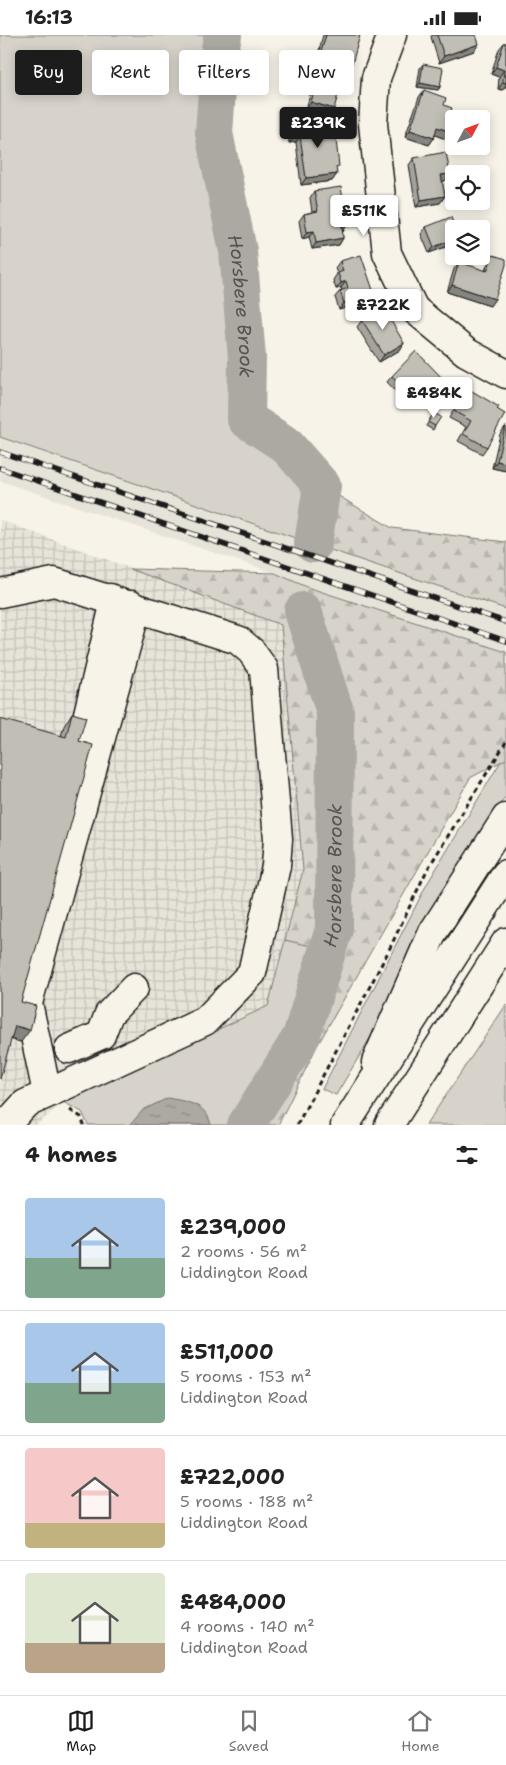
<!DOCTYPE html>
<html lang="en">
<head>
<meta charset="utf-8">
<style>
  body { margin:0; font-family:"Shantell Sans",sans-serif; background:#f2f2f2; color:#222; height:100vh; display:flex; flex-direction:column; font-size:19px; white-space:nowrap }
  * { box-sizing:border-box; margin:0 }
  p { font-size:16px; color:#767676 }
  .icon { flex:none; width:28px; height:28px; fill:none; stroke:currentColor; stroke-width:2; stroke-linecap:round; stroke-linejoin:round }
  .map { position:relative; height:1090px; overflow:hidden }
  .details { display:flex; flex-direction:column; background:#fff; flex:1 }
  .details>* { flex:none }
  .guide { position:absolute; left:15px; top:15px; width:476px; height:45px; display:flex; gap:10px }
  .needle { width:32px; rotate:49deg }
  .buttons { position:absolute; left:445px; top:75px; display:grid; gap:10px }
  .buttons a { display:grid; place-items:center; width:45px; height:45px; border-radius:5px; background:#fff; box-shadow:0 2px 12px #0003; font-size:25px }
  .price { position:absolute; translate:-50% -42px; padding:0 11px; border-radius:5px; background:#fff; color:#222; font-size:16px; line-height:32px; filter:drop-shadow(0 1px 2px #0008) }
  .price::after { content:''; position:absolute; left:50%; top:30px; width:15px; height:11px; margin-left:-8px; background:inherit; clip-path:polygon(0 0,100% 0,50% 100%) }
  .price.current { background:#1c1c1c; color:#fff }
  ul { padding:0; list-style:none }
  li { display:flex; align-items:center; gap:15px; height:125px; padding:0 25px }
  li+li { border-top:1px solid #e0e0e0 }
  li span { display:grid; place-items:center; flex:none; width:140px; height:100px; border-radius:5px; color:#555 }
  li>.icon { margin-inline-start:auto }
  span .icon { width:60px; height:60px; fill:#fffc; stroke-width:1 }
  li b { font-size:21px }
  h2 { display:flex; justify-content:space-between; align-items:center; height:60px; padding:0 25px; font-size:21px }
  .tag { padding:0 18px; border-radius:5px; background:#fff; box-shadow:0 2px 12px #0003; font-size:18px; line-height:45px }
  .tag.current { background:#1c1c1c; color:#fff }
  .status { display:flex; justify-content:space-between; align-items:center; height:35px; padding:0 25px; background:#fff; direction:ltr }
  .status svg { height:14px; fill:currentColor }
  .menu { display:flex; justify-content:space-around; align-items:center; height:70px; border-top:1px solid #e0e0e0; background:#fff; font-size:14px; color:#767676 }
  .menu a { display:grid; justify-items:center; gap:2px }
  .menu .current { color:#1c1c1c }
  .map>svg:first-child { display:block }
  .built { fill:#e6e3d9 }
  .industrial { fill:url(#industrial-grid) }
  .grass { fill:#d7d3cb; stroke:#7a7874 }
  .forest { fill:url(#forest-firs); stroke:#7a7874 }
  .water { fill:url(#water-ripples); stroke:#72716c }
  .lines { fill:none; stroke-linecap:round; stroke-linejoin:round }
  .river { stroke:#aca9a2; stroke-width:38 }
  .minor-casing { stroke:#1c1c1c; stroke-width:31 }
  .highway-casing { stroke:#1c1c1c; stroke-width:31 }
  .path { stroke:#1c1c1c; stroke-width:3; stroke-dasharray:5 4; stroke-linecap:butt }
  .minor { stroke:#f7f3e8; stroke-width:28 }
  .highway { stroke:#f7f3e8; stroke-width:28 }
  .rail-casing { stroke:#1c1c1c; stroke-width:5.5 }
  .rail { stroke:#f7f3e8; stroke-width:4; stroke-dasharray:11; stroke-linecap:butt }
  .wall { fill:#a5a39c; stroke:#1c1c1c }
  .shaded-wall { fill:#86857f; stroke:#1c1c1c }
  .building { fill:#c0beb5; stroke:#1c1c1c }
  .labels { text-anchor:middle; stroke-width:4; stroke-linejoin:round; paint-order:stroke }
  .water-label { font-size:19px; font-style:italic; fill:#565452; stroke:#f7f3e8 }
</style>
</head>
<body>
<div class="status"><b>16:13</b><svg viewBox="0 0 49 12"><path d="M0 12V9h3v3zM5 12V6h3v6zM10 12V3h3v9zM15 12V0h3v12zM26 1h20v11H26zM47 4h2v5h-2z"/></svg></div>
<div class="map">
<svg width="506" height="1090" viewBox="0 0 506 1090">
  <defs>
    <pattern id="industrial-grid" width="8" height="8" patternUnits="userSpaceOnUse" patternTransform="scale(1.25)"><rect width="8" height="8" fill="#e6e3d9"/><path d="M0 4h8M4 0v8" fill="none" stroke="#c5c2ba"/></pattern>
    <pattern id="forest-firs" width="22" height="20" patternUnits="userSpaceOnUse" patternTransform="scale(1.25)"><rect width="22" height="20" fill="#d7d3cb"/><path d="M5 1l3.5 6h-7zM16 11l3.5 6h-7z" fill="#b8b5ae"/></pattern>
    <pattern id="water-ripples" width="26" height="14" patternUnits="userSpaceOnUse" patternTransform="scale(1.25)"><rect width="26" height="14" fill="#aca9a2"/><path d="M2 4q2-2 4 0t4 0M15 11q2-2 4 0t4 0" fill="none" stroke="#8b8983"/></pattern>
  </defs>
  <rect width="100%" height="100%" fill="#f7f3e8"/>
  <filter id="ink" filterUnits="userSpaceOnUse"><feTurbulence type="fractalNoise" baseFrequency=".02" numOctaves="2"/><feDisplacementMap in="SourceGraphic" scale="10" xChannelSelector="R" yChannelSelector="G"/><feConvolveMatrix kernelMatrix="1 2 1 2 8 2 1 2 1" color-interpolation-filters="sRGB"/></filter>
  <g filter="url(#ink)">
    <path class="built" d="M0 402 506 574V617L307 552 275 538 0 446Z"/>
    <path class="industrial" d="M0 485 281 589 303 835 268 971 63 1067 37 1090H0Z"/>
    <g class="grass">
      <path d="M0 0H223L220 14 214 98 238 216 247 323 246 384 286 410 322 451 313 509 0 402Z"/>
      <path d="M506 724V761L432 874 409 938 336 1060 322 1054 427 849 501 726Z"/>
      <path d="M285 905 312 910 303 957 250 1082 245 1090H88L82 1077 63 1067 268 971Z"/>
      <path d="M506 970V1090H426Z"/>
    </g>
    <g class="forest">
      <path d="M322 451 392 493 506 507V574L313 509Z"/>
      <path d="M130 534 275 538 307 552 506 617V724L470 743 317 1011 278 1090H247L303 957 311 911 285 905 303 835 281 590Z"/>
    </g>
    <path class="water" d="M168 1063C187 1067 206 1068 211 1090H130L143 1075Z"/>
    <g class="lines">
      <g class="river">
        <path id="s1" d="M223 0 220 14 214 98 238 216 247 323 246 384 286 410 322 451 313 509"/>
        <path id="s2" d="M246 1090 301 1002 334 894 335 677 303 576"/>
      </g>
      <defs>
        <g id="minor">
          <path d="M392 0 376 43 373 89 387 218 414 274 466 317 506 339"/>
          <path d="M0 558 54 547 238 605 251 616 264 634 278 804 276 831 252 938 205 986 25 1069 6 1090"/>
          <path d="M81 708 113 575 110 563"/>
          <path d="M69 1014 101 1000 109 979 134 953"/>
          <path d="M376 1027 433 897 506 783"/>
          <path d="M47 1058 28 968 132 590 131 570"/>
        </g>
        <g id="highway">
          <path d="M345 1090 506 839"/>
          <path d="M389 1090 506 907"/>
        </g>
      </defs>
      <use href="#minor" class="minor-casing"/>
      <use href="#highway" class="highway-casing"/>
      <g class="path">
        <path d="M70 1075 81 1082 84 1090"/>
        <path d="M297 1090 388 917 427 835 506 707"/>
      </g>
      <use href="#minor" class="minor"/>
      <use href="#highway" class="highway"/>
      <defs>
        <g id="rail">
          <path d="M0 417 506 587"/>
          <path d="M0 433 506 606"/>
        </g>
      </defs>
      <use href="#rail" class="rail-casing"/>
      <use href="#rail" class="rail"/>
    </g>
    <g class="wall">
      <path d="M323 0H360L347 36 316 27Z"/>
      <path d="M432 0H476L474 16 439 28 431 2Z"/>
      <path d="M504 8H506V51L503 55 498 54 499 42 491 39 499 14Z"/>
      <path d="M423 29 440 52 438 55 417 52 420 33Z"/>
      <path d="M321 31 329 81 306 74 316 38Z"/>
      <path d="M424 55 444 70 451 97 446 104 435 100 434 103 429 110 405 102 419 62Z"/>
      <path d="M292 92 337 139 332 146 301 150 296 107 289 108 288 99Z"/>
      <path d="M414 123 445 146H442L445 161 440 168 416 172 409 130Z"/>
      <path d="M314 156 342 197 343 203 339 210 312 214 309 202 302 204 299 186 304 179 312 177 310 163Z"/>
      <path d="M426 192 454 194V209L429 218 421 199Z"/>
      <path d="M493 220 490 271 447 257 454 234 459 227 485 236 488 227Z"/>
      <path d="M340 226 369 265 339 275 335 262 340 256 342 255 341 253 336 254 333 245 337 239 335 233Z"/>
      <path d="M362 285 404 308 400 315 379 327 357 292Z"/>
      <path d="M392 341 441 353 423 371 411 359 404 365 387 347Z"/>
      <path d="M467 353 497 374 487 412 482 419 458 406 466 392 449 383Z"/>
      <path d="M434 378 435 391 433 395 426 391Z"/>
      <path d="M505 392H506V436L492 433 500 399Z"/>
      <path d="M72 678 79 706 21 967V1007L11 1004 61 701 64 691Z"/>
    </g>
    <g class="shaded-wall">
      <path d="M479 9 474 16 439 28 444 21Z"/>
      <path d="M320 20 352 29 347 36 316 27Z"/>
      <path d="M496 32 504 35 499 42 491 39Z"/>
      <path d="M503 47 506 48V51L503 55 498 54Z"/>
      <path d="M420 48 440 52 438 55 417 52Z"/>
      <path d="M311 67 334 74 329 81 306 74Z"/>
      <path d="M437 92 451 97 446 104 432 99Z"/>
      <path d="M410 95 434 103 429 110 405 102Z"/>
      <path d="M300 101 296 107 289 108 294 102Z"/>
      <path d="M337 139 332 146 301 150 306 143Z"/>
      <path d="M450 139 445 146 436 147 441 140Z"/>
      <path d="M445 161 440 168 416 172 421 165Z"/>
      <path d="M347 190 343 197 342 191Z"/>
      <path d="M314 196 309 202 302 204 307 197Z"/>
      <path d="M343 203 339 210 312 214 316 208Z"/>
      <path d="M454 204V209L429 218 434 212Z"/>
      <path d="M346 246 341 253 336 254 341 248Z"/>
      <path d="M452 250 495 264 490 271 447 257Z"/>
      <path d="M374 258 369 265 339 275 344 268Z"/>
      <path d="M404 308 400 315 379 327 384 320Z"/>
      <path d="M446 347 441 353 423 371 428 364Z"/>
      <path d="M415 352 411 359 404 365 409 358Z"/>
      <path d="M497 426 506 428V436L492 433Z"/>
      <path d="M15 991 30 995 21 1007 6 1003Z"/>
    </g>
    <g class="building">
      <path d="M326 0H360L352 29 320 20Z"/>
      <path d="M437 0H476L479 9 444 21Z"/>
      <path d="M504 8H506V48L503 47 504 35 496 32Z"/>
      <path d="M423 29 443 33 440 52 420 48Z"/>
      <path d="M321 31 344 38 334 74 311 67Z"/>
      <path d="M424 55 446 63 444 70 452 73 448 85 454 87 451 97 437 92 434 103 410 95Z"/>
      <path d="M330 88 331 96H335L339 131 336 132 337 139 306 143 300 101 294 102 292 92Z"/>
      <path d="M446 117 450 139 441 140 445 161 421 165 414 123Z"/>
      <path d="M341 152 347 190 342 191 343 203 316 208 314 196 307 197 304 179 318 176 314 156Z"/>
      <path d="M451 182 455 194H454V204L434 212 426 192Z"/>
      <path d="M361 220 374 258 344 268 340 256 348 253 346 246 341 248 338 238 343 236 340 226Z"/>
      <path d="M493 220 506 224V230L495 264 452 250 459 227 487 236Z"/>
      <path d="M383 272 404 308 384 320 362 285Z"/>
      <path d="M416 316 446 347 428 364 415 352 409 358 392 341Z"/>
      <path d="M467 353 499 372 497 374 505 379 487 412 463 399 471 386 454 376Z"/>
      <path d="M434 378 441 382 435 391 428 387Z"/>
      <path d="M505 392H506V428L497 426Z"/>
      <path d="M72 678 86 682 79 706 93 710 21 967 36 971 30 995 15 991 0 1044V684L66 702Z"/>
    </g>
  </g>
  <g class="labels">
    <g class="water-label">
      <text dy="7" stroke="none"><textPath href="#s1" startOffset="274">Horsbere Brook</textPath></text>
      <text dy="7" stroke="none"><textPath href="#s2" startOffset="270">Horsbere Brook</textPath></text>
    </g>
  </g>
</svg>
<div class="buttons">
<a><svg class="needle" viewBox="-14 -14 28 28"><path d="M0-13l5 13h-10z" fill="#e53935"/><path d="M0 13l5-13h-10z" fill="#767676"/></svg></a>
<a><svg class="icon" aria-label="locate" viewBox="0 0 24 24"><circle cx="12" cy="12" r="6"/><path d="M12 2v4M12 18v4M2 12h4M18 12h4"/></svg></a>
<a><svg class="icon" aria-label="layers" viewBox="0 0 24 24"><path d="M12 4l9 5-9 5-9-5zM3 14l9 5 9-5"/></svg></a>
</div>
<b class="price current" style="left:318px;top:114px">£239K</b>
<b class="price" style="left:364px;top:202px">£511K</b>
<b class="price" style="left:383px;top:296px">£722K</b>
<b class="price" style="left:434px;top:384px">£484K</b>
<div class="guide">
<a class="tag current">Buy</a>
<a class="tag">Rent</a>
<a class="tag">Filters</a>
<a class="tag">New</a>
</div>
</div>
<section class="details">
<h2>4 homes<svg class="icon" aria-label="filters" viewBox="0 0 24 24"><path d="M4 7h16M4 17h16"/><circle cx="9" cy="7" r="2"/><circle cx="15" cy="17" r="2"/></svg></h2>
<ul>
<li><span style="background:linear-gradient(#a9c7e8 60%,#7fa58c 0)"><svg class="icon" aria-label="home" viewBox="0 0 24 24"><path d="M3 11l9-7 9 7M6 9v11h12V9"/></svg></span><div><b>£239,000</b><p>2 rooms · 56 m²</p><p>Liddington Road</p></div></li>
<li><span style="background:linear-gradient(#a9c7e8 60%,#7fa58c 0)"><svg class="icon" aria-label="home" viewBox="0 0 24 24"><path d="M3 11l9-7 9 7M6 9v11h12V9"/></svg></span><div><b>£511,000</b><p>5 rooms · 153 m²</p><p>Liddington Road</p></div></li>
<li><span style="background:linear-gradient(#f6c9c9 75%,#c2b280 0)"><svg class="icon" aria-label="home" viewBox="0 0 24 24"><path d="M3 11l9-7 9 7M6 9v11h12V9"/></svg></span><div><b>£722,000</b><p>5 rooms · 188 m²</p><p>Liddington Road</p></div></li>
<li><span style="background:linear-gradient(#dfe7d0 70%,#b9a48a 0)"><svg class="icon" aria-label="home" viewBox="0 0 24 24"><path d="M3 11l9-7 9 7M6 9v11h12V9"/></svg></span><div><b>£484,000</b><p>4 rooms · 140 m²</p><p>Liddington Road</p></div></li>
</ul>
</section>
<nav class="menu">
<a class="current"><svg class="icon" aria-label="map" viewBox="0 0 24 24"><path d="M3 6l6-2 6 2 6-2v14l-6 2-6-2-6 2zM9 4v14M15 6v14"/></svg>Map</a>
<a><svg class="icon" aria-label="saved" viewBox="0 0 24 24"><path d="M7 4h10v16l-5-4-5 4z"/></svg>Saved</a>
<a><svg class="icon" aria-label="home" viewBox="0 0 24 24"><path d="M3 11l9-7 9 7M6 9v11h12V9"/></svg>Home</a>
</nav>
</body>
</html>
